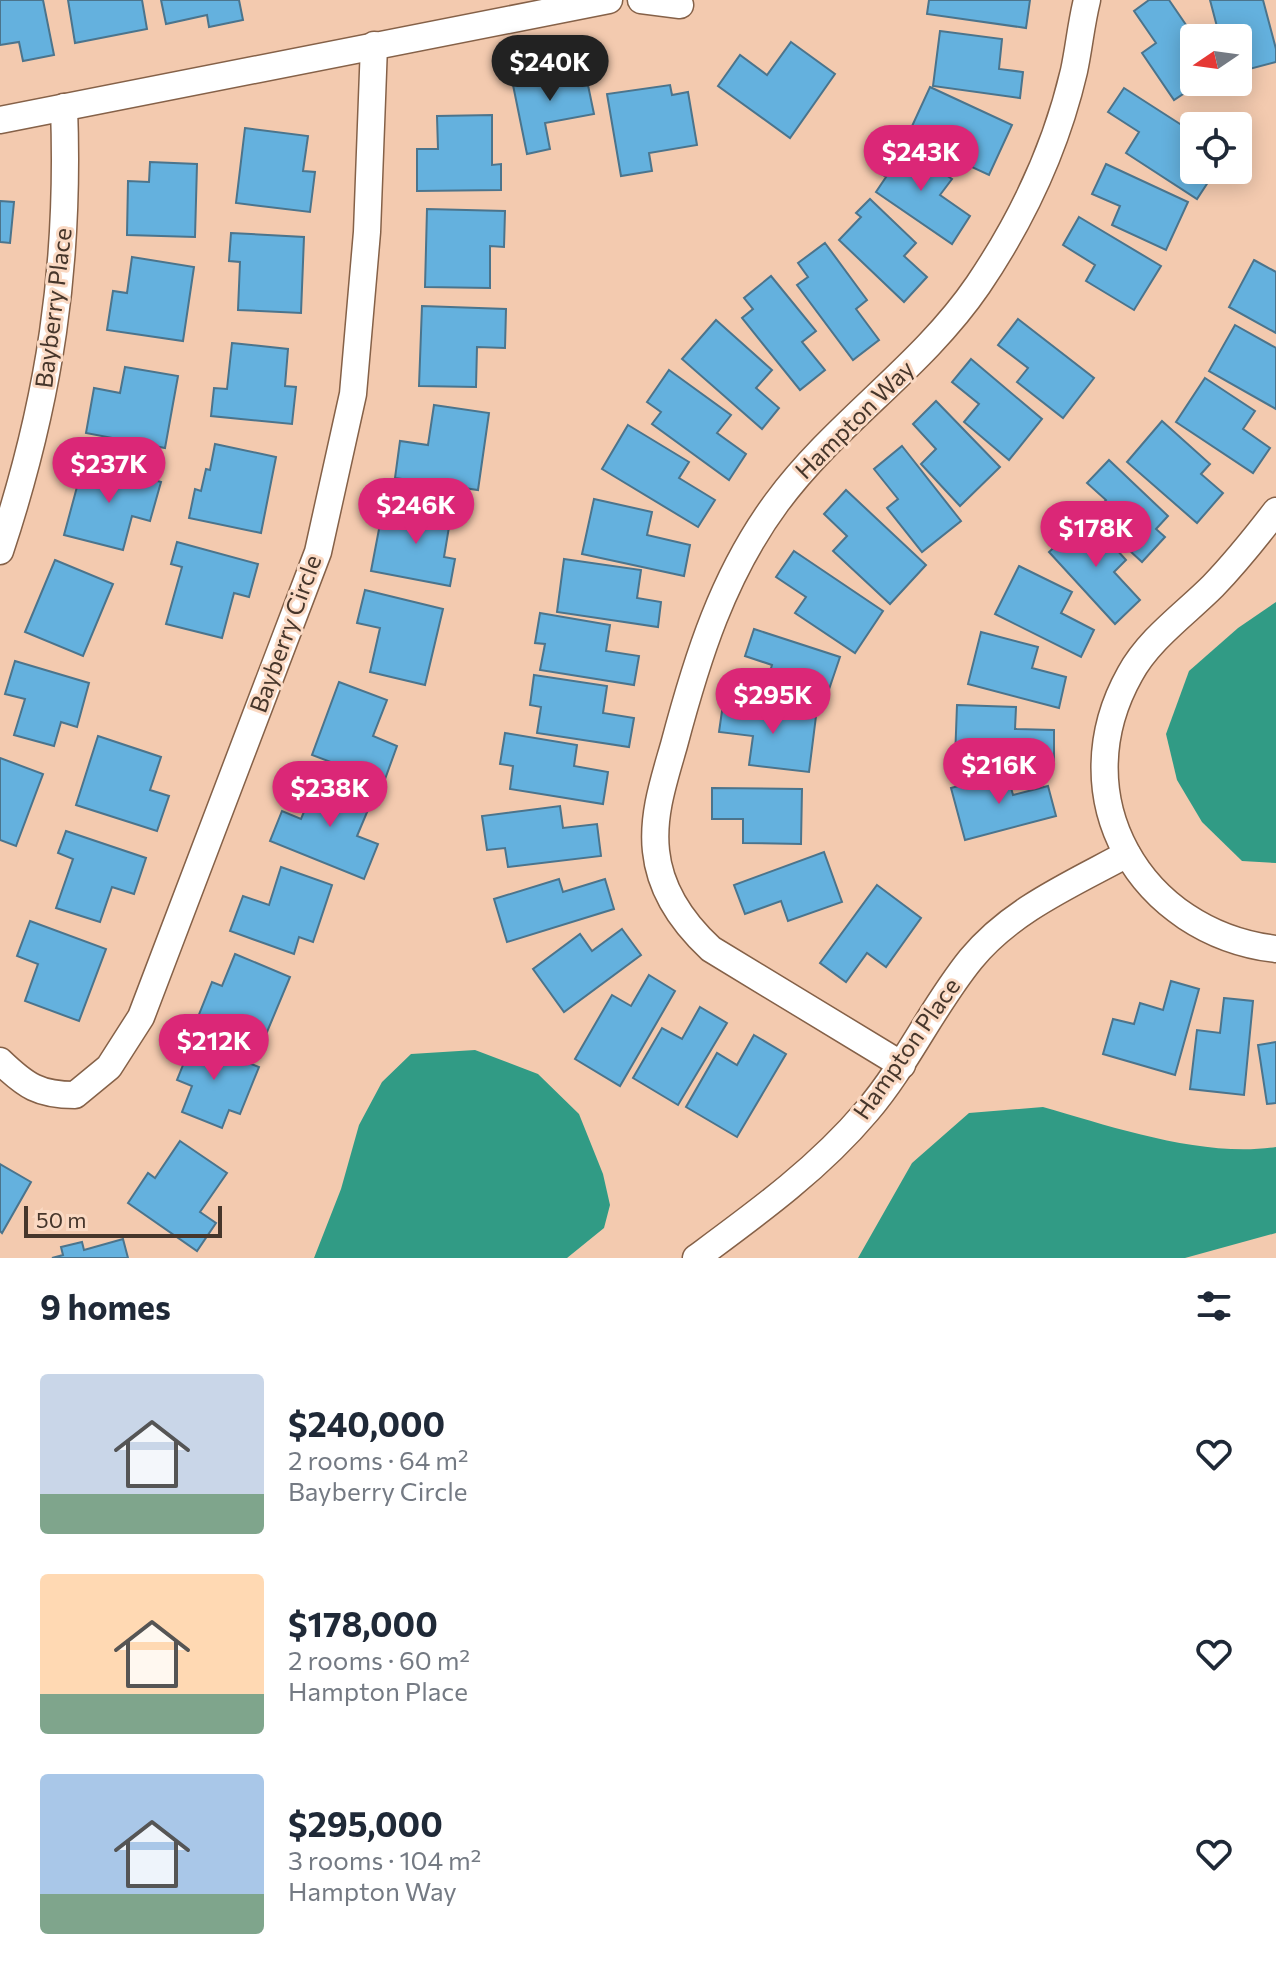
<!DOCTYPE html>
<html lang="en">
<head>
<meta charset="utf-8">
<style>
  body { margin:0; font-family:Commissioner,sans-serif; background:#f2f2f3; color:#1f2937; height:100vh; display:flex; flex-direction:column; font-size:30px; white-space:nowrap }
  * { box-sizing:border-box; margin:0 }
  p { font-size:26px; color:#747a83 }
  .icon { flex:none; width:44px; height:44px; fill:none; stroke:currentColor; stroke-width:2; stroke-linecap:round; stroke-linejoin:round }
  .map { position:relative; height:1258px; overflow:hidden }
  .sheet { display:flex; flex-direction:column; background:#fff; flex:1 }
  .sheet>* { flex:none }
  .needle { width:52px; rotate:257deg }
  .tools { position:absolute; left:1180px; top:24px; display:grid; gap:16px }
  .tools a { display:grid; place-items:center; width:72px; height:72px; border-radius:8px; background:#fff; box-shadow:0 4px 20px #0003; font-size:40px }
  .scale { position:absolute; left:24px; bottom:20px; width:198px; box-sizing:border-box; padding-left:8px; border:4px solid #46362b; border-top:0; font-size:22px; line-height:28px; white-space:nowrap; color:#46362b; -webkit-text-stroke:6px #fad9c3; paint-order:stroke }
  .price { position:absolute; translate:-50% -68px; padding:0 18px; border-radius:28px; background:#db2777; color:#fff; font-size:26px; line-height:52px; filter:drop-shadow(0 2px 4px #0008) }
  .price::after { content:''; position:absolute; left:50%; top:48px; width:24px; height:18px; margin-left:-12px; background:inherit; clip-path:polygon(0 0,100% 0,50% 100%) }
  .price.on { background:#222; color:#fff }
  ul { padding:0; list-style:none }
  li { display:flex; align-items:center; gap:24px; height:200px; padding:0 40px }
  li span { display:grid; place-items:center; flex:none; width:224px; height:160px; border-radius:8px; color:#555 }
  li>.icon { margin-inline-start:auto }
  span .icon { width:96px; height:96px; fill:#fffc; stroke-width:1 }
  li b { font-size:34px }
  h2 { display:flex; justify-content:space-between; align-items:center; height:96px; padding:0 40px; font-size:34px }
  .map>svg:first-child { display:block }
  .water { fill:#319b85 }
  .building { fill:#64b1de; stroke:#4b748c; stroke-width:2 }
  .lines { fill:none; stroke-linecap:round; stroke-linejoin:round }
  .minor-casing { stroke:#856148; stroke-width:29 }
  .minor { stroke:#fff; stroke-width:26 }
  .labels { text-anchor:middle; stroke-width:6; stroke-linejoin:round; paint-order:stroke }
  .street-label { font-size:24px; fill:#46362b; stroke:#fad9c3 }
</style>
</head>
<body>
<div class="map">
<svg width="1276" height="1258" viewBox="0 0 1276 1258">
  <rect width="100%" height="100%" fill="#f3caaf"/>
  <g class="water">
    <path d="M1276 602V863L1242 861 1202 822 1177 780 1166 734 1189 671 1238 628Z"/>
    <path d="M475 1050 538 1074 579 1114 603 1174 610 1205 604 1228 567 1258H314L341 1189 359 1125 382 1082 411 1054Z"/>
    <path d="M1043 1107C1113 1127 1203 1158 1276 1147V1233L1185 1258H858L912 1163 969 1113Z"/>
  </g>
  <g class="building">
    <path d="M0 0H43L54 55 23 61 19 42 0 45Z"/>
    <path d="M68 0H142L147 29 75 43Z"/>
    <path d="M161 0H239L243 20 209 27 207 15 166 24Z"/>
    <path d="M929 0H1030L1026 28 927 14Z"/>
    <path d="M1149 0H1169L1195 38 1194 82H1201L1174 100 1142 53 1156 43 1134 11Z"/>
    <path d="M1210 0H1263L1276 49V62L1238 72V38H1220Z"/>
    <path d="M940 31 1002 39 999 69 1023 72 1020 98 933 86Z"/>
    <path d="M791 42 835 74 790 138 718 86 740 55 767 75Z"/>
    <path d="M584 66 594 114 545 123 550 149 527 154 512 80Z"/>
    <path d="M670 85 672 95 688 92 697 145 649 153 652 171 621 176 607 94Z"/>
    <path d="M930 87 1012 125 989 175 907 137Z"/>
    <path d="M1124 88 1194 133V170H1216L1197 199 1126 153 1139 132 1108 112Z"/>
    <path d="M492 115V165L501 164V190L417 191V149H438L437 116Z"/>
    <path d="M245 128 308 136 303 171 315 172 310 212 236 203Z"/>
    <path d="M906 148 952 179 940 195 970 216 952 244 876 192 886 177 875 170 887 151 898 159Z"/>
    <path d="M150 162 197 164 195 237 127 235 128 181 149 182Z"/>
    <path d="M1106 164 1188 202 1166 250 1112 225 1120 206 1092 194Z"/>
    <path d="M870 199 916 243 904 256 927 277 904 302 839 240 861 217 856 213Z"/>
    <path d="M0 201 14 202 10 243 0 242Z"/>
    <path d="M427 209 505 211 504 247 490 246V288L425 287Z"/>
    <path d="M1079 217 1161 266 1134 310 1086 281 1095 265 1063 245Z"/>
    <path d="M231 233 304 237 301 313 238 310 240 262 229 261Z"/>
    <path d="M825 243 867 300 856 309 879 340 853 360 797 285 808 277 798 263Z"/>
    <path d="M132 257 194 267 183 341 107 330 113 291 127 293Z"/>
    <path d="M1254 260 1276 272V333L1229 307Z"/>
    <path d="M771 276 816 331 802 342 825 370 800 390 742 318 753 309 744 298Z"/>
    <path d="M422 306 506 309 505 348 477 347 476 387 419 386Z"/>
    <path d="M1018 319 1094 378 1063 418 1017 382 1028 368 998 345Z"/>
    <path d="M716 320 772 370 756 388 779 408 762 429 682 359Z"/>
    <path d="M1235 325 1276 348V409L1209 371Z"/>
    <path d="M232 343 288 349 285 386 296 387 292 424 211 416 214 388 227 389Z"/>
    <path d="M971 359 1042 419 1009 460 964 422 979 404 952 382Z"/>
    <path d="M125 367 178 376 165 448 86 433 94 388 120 393Z"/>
    <path d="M669 370 731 415 717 433 746 454 729 480 652 424 661 412 647 402Z"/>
    <path d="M1205 378 1255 411 1243 429 1270 448 1253 473 1176 422Z"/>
    <path d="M936 401 1000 467 960 506 921 464 936 449 913 424Z"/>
    <path d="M434 405 489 413 478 490 395 478 400 441 428 445Z"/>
    <path d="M1162 421 1210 464 1201 474 1223 493 1197 523 1127 462Z"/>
    <path d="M628 425 689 462 679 478 715 500 698 527 602 469Z"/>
    <path d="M215 444 276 457 261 533 189 518 195 489 201 491 206 469 210 470Z"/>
    <path d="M902 446 961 521 922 552 887 508 898 499 874 469Z"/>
    <path d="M1109 460 1168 516 1156 529 1165 537 1142 562 1092 516 1106 500 1087 483Z"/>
    <path d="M84 461 161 482 150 521 132 516 123 550 64 535Z"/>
    <path d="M846 490 926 565 890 604 833 551 847 536 824 514Z"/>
    <path d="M594 499 652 512 647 535 690 545 684 576 582 554Z"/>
    <path d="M407 500 445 507 441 525 449 527 444 557 455 559 450 586 371 571 380 524 402 528Z"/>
    <path d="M1087 517 1126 560 1114 572 1140 600 1115 624 1049 552Z"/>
    <path d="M177 542 258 564 249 597 234 593 222 638 166 624 182 567 171 564Z"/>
    <path d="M794 551 883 611 855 653 795 613 806 597 776 577Z"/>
    <path d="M564 559 641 570 637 598 661 602 658 627 557 612Z"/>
    <path d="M55 560 113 584 83 656 25 632Z"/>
    <path d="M1019 566 1072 592 1061 613 1094 630 1081 657 995 614Z"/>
    <path d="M365 590 443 609 425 685 370 672 380 628 357 623Z"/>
    <path d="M540 613 610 625 606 651 639 656 634 685 540 670 545 644 535 643Z"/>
    <path d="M754 629 840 657 822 710 764 691 772 665 745 656Z"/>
    <path d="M981 632 1038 647 1032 668 1066 677 1059 708 968 684Z"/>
    <path d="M15 661 89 683 77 727 61 722 54 746 14 735 25 699 5 694Z"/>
    <path d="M534 675 607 686 603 713 634 718 629 747 537 733 541 707 530 705Z"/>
    <path d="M339 682 387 700 373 736 397 746 384 782 312 755Z"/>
    <path d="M723 704 816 716 809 772 749 765 753 736 719 732Z"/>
    <path d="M957 705 1016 707 1015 729 1054 730V761L955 759Z"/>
    <path d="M505 733 577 745 574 766 608 772 603 804 510 789 513 766 500 764Z"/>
    <path d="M98 736 161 757 150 790 169 796 157 831 76 805Z"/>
    <path d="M0 758 43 774 16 846 0 840Z"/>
    <path d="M1007 773 1013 795 1048 786 1056 816 965 840 951 788Z"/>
    <path d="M319 776 373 798 357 836 378 844 364 879 270 841 282 811 301 819Z"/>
    <path d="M712 788 802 789 801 844 743 843V819H712Z"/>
    <path d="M560 806 563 828 597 824 601 856 508 867 505 848 487 850 482 816Z"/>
    <path d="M66 831 146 858 134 894 112 887 100 922 56 908 73 859 58 853Z"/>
    <path d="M824 852 842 902 788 921 781 901 745 914 734 885Z"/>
    <path d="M281 867 332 885 313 942 299 937 294 954 230 931 243 896 269 905Z"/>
    <path d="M559 879 563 892 605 879 614 909 507 942 494 899Z"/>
    <path d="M877 885 921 918 886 967 867 953 846 982 820 963Z"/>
    <path d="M30 921 106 949 79 1021 25 1001 38 964 17 956Z"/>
    <path d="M622 929 641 955 564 1012 533 969 580 934 592 951Z"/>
    <path d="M235 954 290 977 262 1044 198 1017 212 982 222 986Z"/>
    <path d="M649 975 675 991 620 1086 575 1059 612 995 631 1006Z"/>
    <path d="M1171 981 1199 989 1175 1075 1103 1054 1113 1019 1134 1024 1140 1003 1163 1010Z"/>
    <path d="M1224 998 1253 1001 1244 1095 1190 1089 1197 1030 1220 1033Z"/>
    <path d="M700 1007 727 1023 678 1105 633 1078 662 1028 682 1039Z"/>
    <path d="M754 1035 786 1054 737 1137 686 1107 717 1053 737 1065Z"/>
    <path d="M184 1038 259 1067 240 1114 229 1110 222 1128 182 1112 192 1086 177 1080 185 1060 176 1057Z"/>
    <path d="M1276 1042V1103L1267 1104 1258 1045Z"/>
    <path d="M180 1141 227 1173 200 1212 216 1223 197 1251 128 1203 148 1173 155 1178Z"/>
    <path d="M0 1164 31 1182 2 1233 0 1231Z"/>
    <path d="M123 1239 128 1258H52L63 1255 61 1247 82 1242 84 1250Z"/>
  </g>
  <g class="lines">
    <defs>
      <g id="minor">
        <path d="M641 0 680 5"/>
        <path d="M0 120 609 0"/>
        <path d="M1276 511C1256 537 1236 562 1213 586 1185 614 1149 639 1130 674 1061 797 1140 933 1276 949"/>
        <path d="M0 551C50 400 70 266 64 107"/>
        <path d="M0 1061C26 1086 39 1095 75 1095L109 1067 141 1017 318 552 353 394 367 232 374 45"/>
        <path d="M902 1065 711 949C683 923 660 890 656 851 652 815 664 780 674 745 697 658 723 575 777 502 836 422 922 367 978 285 1022 220 1056 148 1074 71 1079 48 1081 24 1087 0"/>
        <path d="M696 1258C757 1213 818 1169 867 1111 907 1064 932 1007 971 959 1011 910 1072 884 1127 854"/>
      </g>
    </defs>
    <use href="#minor" class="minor-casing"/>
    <use href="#minor" class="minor"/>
  </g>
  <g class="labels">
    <g class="street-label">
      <text transform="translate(54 308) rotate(-83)" y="8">Bayberry Place</text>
      <text transform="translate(855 420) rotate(-45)" y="8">Hampton Way</text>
      <text transform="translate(286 634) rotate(-70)" y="8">Bayberry Circle</text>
      <text transform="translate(907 1049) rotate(-55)" y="8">Hampton Place</text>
    </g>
  </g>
</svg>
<div class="tools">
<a><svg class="needle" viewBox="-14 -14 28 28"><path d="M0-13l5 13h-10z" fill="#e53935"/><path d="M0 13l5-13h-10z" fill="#747a83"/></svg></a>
<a><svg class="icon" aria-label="locate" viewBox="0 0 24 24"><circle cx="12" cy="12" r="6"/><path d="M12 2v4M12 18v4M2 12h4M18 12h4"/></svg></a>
</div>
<div class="scale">50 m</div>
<b class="price on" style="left:550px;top:103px">$240K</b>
<b class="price" style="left:921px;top:193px">$243K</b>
<b class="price" style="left:109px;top:505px">$237K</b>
<b class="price" style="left:416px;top:546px">$246K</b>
<b class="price" style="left:1096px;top:569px">$178K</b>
<b class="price" style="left:773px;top:736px">$295K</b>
<b class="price" style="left:999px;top:806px">$216K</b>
<b class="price" style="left:330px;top:829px">$238K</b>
<b class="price" style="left:214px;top:1082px">$212K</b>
</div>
<section class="sheet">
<h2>9 homes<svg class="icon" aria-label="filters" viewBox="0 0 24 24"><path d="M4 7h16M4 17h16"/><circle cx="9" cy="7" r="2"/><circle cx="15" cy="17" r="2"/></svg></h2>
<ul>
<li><span style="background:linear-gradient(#c9d6e8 75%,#7fa58c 0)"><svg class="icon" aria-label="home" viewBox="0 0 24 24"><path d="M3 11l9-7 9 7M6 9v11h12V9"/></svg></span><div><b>$240,000</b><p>2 rooms · 64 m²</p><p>Bayberry Circle</p></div><svg class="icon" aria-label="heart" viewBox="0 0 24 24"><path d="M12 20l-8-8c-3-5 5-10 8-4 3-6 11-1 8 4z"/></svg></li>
<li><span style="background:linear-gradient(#ffd9b3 75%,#7fa58c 0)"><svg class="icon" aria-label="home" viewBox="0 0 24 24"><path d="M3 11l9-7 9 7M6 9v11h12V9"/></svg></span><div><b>$178,000</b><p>2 rooms · 60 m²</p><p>Hampton Place</p></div><svg class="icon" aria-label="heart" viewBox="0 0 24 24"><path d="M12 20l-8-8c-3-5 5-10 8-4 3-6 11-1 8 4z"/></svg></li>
<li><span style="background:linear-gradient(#a9c7e8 75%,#7fa58c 0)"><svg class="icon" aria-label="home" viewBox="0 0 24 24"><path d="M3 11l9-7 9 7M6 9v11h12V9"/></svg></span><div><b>$295,000</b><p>3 rooms · 104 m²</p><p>Hampton Way</p></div><svg class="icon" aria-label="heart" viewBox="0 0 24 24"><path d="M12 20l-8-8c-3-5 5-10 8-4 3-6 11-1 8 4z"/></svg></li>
</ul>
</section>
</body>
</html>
